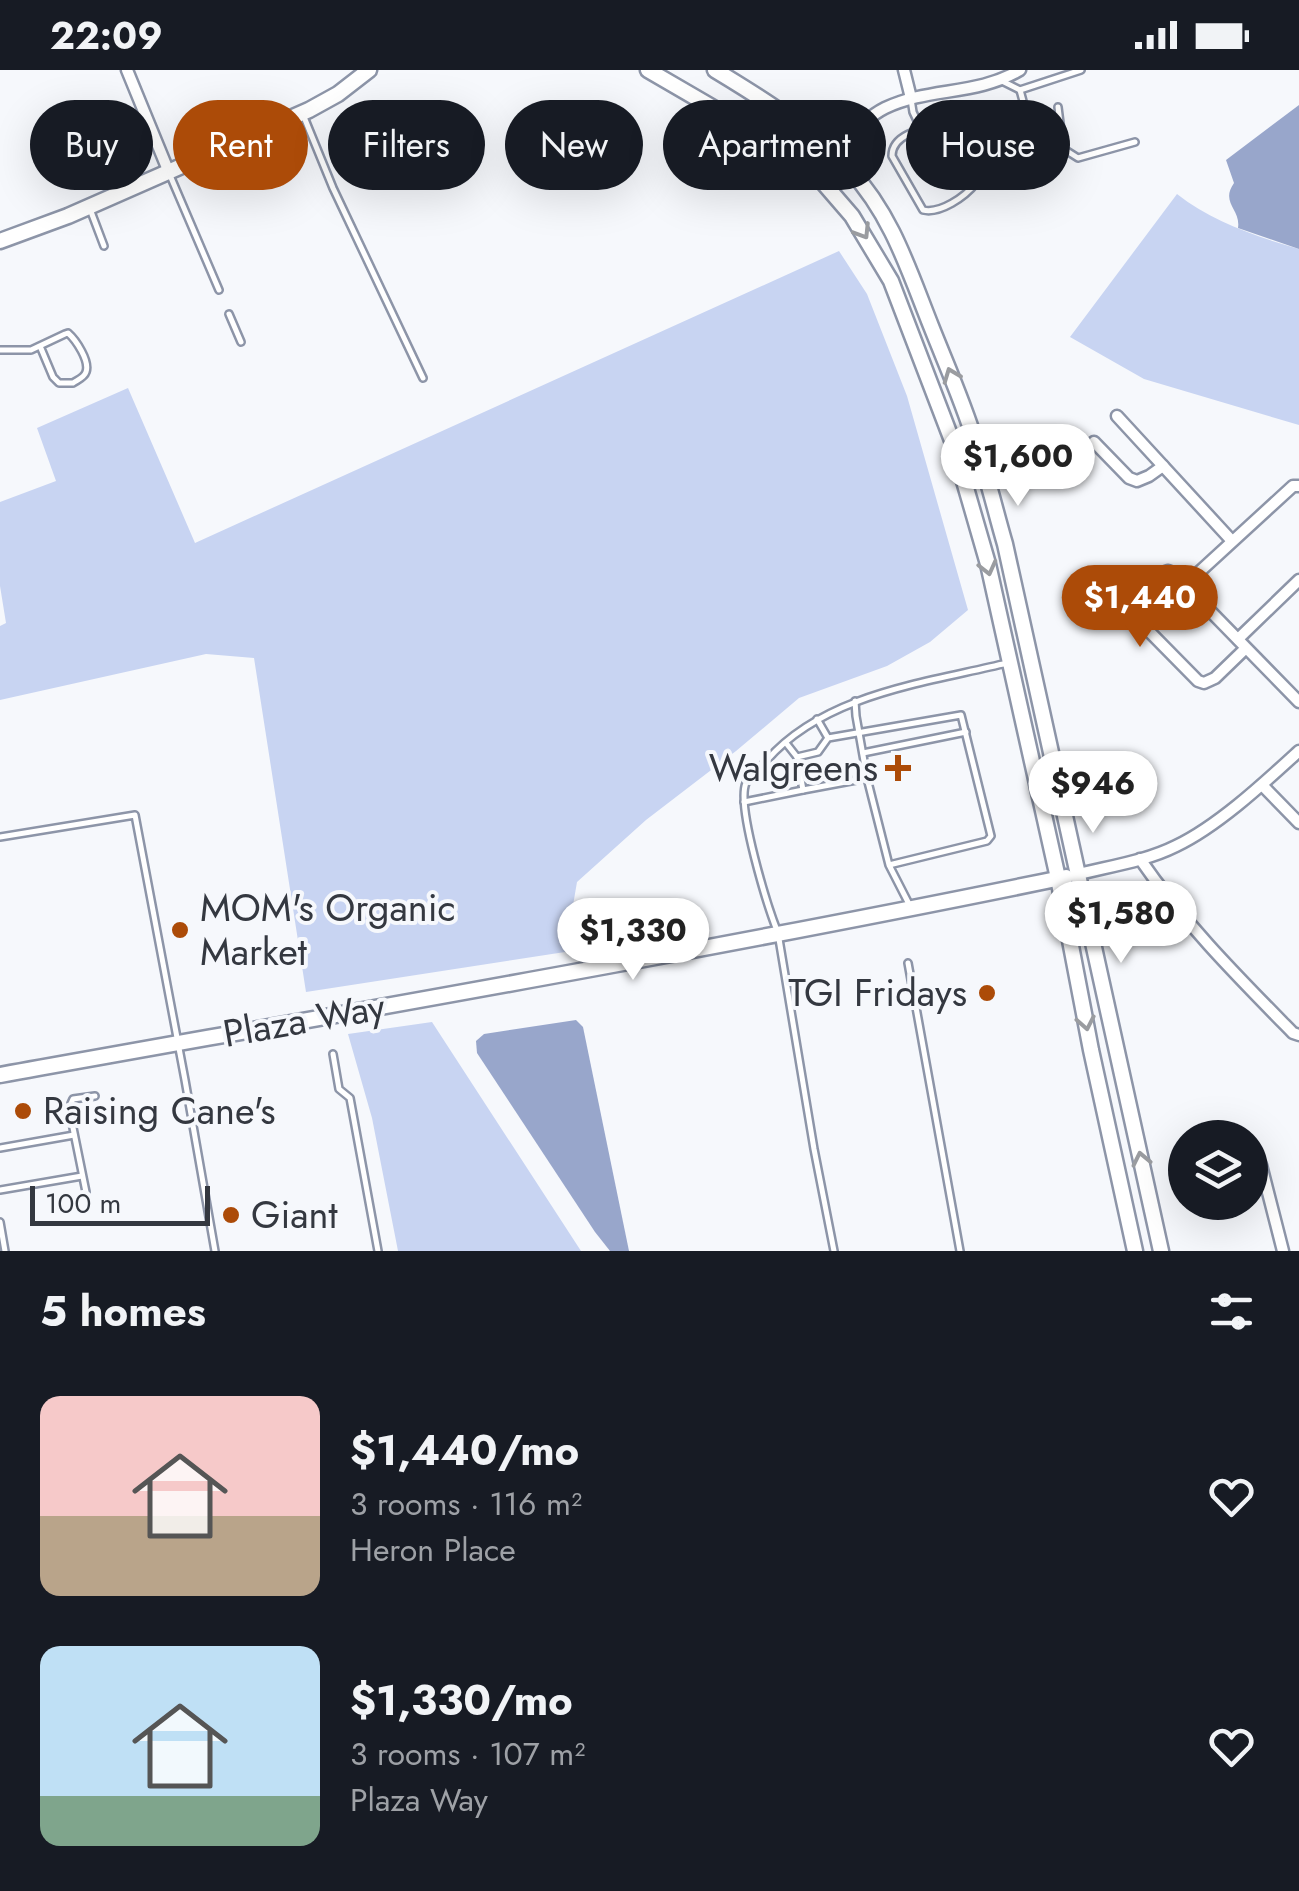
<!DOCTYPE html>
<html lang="en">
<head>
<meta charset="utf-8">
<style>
  body { margin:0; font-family:Jost,sans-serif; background:#242831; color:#f1f3f6; height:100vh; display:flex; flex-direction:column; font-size:38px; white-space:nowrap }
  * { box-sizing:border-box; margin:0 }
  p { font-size:32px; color:#9ea1a6 }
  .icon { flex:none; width:55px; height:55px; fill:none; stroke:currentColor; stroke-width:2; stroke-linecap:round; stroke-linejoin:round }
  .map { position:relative; height:1181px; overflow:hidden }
  .sheet { display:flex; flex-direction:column; background:#171b24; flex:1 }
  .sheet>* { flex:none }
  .banner { position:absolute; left:30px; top:30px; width:1240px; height:90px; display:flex; gap:20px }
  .controls { position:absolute; left:1168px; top:1050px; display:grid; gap:20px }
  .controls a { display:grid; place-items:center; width:100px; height:100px; border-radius:50%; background:#171b24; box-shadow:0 10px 40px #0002; font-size:50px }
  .scale { position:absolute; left:30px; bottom:25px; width:180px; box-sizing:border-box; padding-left:10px; border:5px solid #343840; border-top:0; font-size:28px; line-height:35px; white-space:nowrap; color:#343840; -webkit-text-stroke:8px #f6f8fc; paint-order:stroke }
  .price { position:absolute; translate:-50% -85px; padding:0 22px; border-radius:35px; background:#fff; color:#222; font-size:32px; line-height:65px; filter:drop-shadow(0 2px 5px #0008) }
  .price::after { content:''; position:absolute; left:50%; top:60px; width:30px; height:22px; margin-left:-15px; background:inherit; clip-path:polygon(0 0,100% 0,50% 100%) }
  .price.on { background:#ac4b08; color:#fff }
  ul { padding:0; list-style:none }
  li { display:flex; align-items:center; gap:30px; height:250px; padding:0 40px }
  li span { display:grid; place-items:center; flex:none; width:280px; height:200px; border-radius:20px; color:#555 }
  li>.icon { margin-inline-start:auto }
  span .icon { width:120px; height:120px; fill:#fffc; stroke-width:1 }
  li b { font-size:42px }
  h2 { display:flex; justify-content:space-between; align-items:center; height:120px; padding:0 40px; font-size:42px }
  .chip { padding:0 35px; border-radius:45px; background:#171b24; box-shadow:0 10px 40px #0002; font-size:35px; line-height:90px }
  .chip.on { background:#ac4b08; color:#fff }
  .status { display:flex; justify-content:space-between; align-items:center; height:70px; padding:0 50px; background:#171b24; direction:ltr }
  .status svg { height:28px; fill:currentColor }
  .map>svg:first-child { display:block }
  .green { fill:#c8d4f2 }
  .water { fill:#98a6cb }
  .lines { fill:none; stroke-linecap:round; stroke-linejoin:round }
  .lane-casing { stroke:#8d95a8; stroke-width:10 }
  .street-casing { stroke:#8d95a8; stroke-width:15 }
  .secondary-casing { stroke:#8d95a8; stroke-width:19 }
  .lane { stroke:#fff; stroke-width:5 }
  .street { stroke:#fff; stroke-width:10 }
  .secondary { stroke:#fff; stroke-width:14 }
  .oneway { stroke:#9a9ca0 }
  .poi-dot { fill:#ac4b08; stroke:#f6f8fc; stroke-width:4 }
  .labels { text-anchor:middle; stroke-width:8; stroke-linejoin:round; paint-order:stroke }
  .poi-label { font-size:38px; fill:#343840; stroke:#f6f8fc; text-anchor:start }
  .street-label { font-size:38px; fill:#343840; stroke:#f6f8fc }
</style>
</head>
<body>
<div class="status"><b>22:09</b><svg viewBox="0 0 49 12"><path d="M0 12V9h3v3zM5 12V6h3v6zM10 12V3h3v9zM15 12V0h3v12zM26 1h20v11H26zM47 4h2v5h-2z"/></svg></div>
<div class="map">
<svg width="1299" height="1181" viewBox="0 0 1299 1181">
  <rect width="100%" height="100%" fill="#f6f8fc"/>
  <g class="green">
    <path d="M1177 124C1211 151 1257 167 1299 179V355L1144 309 1070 267Z"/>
    <path d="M839 181 867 224 907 326 968 540 930 572 887 596 799 628 736 681 646 750 577 812 565 882 306 922 254 588 206 584 0 630V556L6 553 0 516V432L56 411 37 358 128 318 195 473Z"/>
    <path d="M432 952 581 1181H398L372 1048 348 964Z"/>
  </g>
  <g class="water">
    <path d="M1299 35V179L1238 158C1241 139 1220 133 1234 113L1226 90Z"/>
    <path d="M576 950 583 957 629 1181H610L595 1162 477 983 476 971 484 964Z"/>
  </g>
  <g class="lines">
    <defs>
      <g id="lane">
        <path d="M1002 11 1020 20 1081 0"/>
        <path d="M1020 20 1033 68 1047 80 1059 76 1078 88 1135 72"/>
        <path d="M911 29 913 42 921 59"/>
        <path d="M1058 37 1061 61 1059 76"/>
        <path d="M304 47 333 118 423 308"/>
        <path d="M937 56C960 56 967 88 976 106V113C965 127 940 144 923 140L892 86C892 65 920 59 937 56Z"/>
        <path d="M937 56 947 68"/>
        <path d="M953 81 971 113V117"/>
        <path d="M169 103 219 220"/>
        <path d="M90 139 104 176"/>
        <path d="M229 244 241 272"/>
        <path d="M0 280H31L65 264 68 263C76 270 90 291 86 302 84 308 77 310 73 313H59L53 307 40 276"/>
        <path d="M855 631 856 646 867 708"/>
        <path d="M817 649 828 668"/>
        <path d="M786 673 797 687"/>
        <path d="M863 683 966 662"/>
        <path d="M744 732 803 720"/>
        <path d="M0 767 135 745 185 1010 215 1181"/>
        <path d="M889 795 867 708 803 720 797 687 818 682 828 668 961 645 991 766 987 771 889 795 910 836"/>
        <path d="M617 851 657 843 674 834"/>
        <path d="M908 893 960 1181"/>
        <path d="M333 984 339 1019 350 1028 378 1181"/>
        <path d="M0 1078 74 1065"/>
        <path d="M0 1120 82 1106"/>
        <path d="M86 1122 69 1038 73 1029 95 1026"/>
        <path d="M0 1152 5 1181"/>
        <path d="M834 1181 814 1079 778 863C768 838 736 736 746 713 750 705 761 697 767 690 825 624 925 613 1007 593"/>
      </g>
      <g id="street">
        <path d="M127 0 168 100"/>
        <path d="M904 0 911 28"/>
        <path d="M831 84C847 69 865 48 885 38 929 17 976 26 1020 0"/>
        <path d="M1117 346 1232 471"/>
        <path d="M1094 372 1129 408 1137 411 1149 406 1163 396"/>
        <path d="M1185 515 1293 416H1299"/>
        <path d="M1238 569 1299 510"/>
        <path d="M1246 578 1215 608 1204 613 1198 611 1133 545 1128 537C1134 522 1153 505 1168 501L1173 503 1299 632"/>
        <path d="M1262 715 1299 753"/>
        <path d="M1140 789C1184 853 1239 908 1293 963L1299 965"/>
        <path d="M1079 804C1111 796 1146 791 1176 776 1218 756 1264 713 1299 681"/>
        <path d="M1261 1095 1283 1181"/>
      </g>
      <g id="secondary">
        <path d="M648 0 765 68 814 102 852 146 891 211 953 373 988 494 1058 808 1091 980 1135 1181"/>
        <path d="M715 0C763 29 811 59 850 100 892 145 909 201 931 256 946 294 963 332 975 371 987 404 995 440 1005 474L1161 1181"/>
        <path d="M0 171 68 146 309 40 338 24 369 0"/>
        <path d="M0 1005C356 941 712 880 1066 807"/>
      </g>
    </defs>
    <use href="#lane" class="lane-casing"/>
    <use href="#street" class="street-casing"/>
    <use href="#secondary" class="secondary-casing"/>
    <use href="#lane" class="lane"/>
    <use href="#street" class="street"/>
    <use href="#secondary" class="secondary"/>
  </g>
  <defs><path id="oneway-chevron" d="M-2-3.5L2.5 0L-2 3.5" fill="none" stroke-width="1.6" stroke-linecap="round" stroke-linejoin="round" transform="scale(2.5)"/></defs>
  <g class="oneway">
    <use href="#oneway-chevron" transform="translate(863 162) rotate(58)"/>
    <use href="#oneway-chevron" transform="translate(951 305) rotate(-111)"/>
    <use href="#oneway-chevron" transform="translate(988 498) rotate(76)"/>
    <use href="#oneway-chevron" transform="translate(1086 953) rotate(79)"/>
    <use href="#oneway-chevron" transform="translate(1141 1089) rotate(-102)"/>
  </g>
  <g class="poi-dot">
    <path d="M893 683h10v10h10v10h-10v10h-10v-10h-10v-10h10z"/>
    <circle cx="180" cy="860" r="10"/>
    <circle cx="987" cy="923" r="10"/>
    <circle cx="23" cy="1041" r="10"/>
    <circle cx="231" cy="1145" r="10"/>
  </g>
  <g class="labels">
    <g class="poi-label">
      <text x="878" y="711" text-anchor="end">Walgreens</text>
      <text x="200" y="851">MOM's Organic<tspan x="200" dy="44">Market</tspan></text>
      <text x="967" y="936" text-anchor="end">TGI Fridays</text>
      <text x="43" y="1054">Raising Cane's</text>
      <text x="251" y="1158">Giant</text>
    </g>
    <g class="street-label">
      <text transform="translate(304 950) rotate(-10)" y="13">Plaza Way</text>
    </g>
  </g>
</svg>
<div class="controls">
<a><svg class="icon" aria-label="layers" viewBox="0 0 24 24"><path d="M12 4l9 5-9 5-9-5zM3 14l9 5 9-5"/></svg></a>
</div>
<div class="scale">100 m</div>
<b class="price" style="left:1018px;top:439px">$1,600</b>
<b class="price on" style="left:1140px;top:580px">$1,440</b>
<b class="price" style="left:1093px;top:766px">$946</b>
<b class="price" style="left:1121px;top:896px">$1,580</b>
<b class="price" style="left:633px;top:913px">$1,330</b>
<div class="banner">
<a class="chip">Buy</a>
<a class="chip on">Rent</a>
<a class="chip">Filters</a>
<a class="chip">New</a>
<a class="chip">Apartment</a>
<a class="chip">House</a>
</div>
</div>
<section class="sheet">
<h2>5 homes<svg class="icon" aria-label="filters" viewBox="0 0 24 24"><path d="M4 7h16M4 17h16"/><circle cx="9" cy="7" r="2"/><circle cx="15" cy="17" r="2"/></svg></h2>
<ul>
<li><span style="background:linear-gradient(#f6c9c9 60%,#b9a48a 0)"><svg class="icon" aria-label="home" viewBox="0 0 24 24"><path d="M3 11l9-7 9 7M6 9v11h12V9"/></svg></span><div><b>$1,440/mo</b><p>3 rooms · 116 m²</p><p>Heron Place</p></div><svg class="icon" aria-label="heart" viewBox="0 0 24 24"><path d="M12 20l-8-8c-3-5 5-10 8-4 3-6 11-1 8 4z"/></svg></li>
<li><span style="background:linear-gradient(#bfe0f5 75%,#7fa58c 0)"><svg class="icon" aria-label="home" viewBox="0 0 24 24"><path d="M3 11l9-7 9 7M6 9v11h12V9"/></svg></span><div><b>$1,330/mo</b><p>3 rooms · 107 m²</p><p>Plaza Way</p></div><svg class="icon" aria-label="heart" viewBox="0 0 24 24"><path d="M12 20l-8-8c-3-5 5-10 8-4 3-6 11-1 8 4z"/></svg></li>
</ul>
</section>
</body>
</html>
